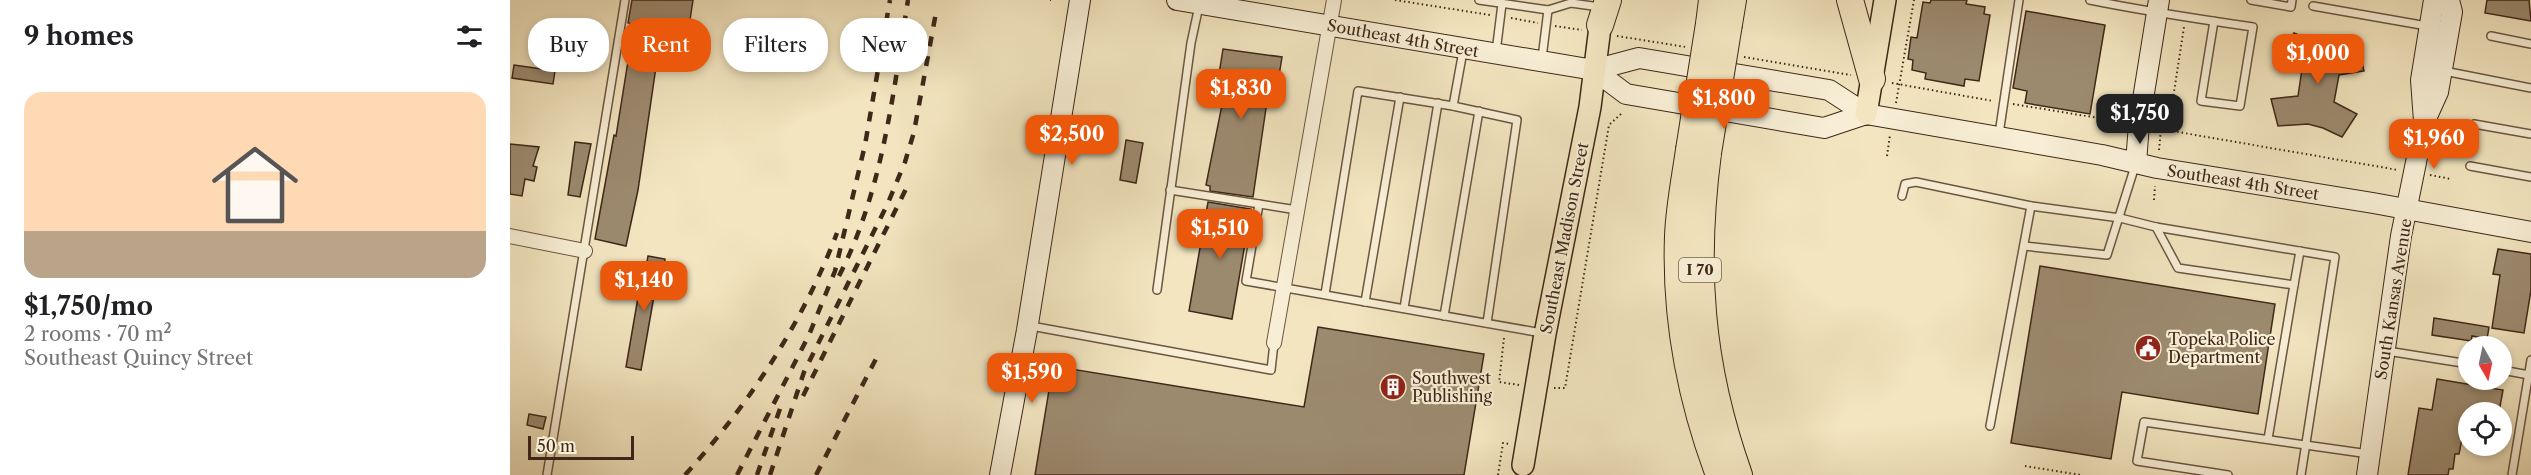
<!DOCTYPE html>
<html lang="en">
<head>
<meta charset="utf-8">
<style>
  body { margin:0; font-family:"Libre Caslon Text",serif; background:#f2f2f2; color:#202124; height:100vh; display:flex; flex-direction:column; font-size:22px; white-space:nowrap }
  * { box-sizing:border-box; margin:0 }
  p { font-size:20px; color:#757577 }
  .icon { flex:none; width:33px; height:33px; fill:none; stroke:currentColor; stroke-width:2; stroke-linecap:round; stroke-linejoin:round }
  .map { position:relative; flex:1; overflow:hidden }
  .details { display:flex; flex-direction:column; background:#fff; width:510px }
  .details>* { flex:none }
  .guide { position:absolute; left:18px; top:18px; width:570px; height:54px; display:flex; gap:12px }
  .needle { width:39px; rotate:171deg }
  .buttons { position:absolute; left:1948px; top:336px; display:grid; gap:12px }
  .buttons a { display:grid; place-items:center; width:54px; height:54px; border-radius:50%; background:#fff; box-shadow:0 3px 9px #0003; font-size:30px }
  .scale { position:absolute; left:18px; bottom:15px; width:106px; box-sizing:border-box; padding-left:6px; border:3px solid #3f2719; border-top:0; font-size:16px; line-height:21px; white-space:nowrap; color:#3f2719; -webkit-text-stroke:4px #f7eed5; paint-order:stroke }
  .price { position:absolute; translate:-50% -51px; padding:0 14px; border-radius:12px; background:#ea580c; color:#fff; font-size:20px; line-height:39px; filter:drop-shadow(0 2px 3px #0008) }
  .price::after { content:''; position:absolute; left:50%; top:36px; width:18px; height:14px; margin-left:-9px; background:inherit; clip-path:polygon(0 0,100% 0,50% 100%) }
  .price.selected { background:#222; color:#fff }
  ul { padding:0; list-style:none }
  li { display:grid; align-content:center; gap:12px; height:318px; padding:0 24px }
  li+li { border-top:2px solid #e0e0e0 }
  li span { display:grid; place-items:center; height:186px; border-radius:18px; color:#555 }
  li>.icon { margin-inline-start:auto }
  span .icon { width:108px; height:108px; fill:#fffc; stroke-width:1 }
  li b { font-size:26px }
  h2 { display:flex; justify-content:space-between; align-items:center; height:72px; padding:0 24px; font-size:26px }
  .pill { padding:0 21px; border-radius:24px; background:#fff; box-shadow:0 3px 9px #0003; font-size:21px; line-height:54px }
  .pill.selected { background:#ea580c; color:#fff }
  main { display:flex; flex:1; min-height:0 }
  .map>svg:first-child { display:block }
  .building { fill:#9c8a6f; stroke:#3f2719; stroke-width:1.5 }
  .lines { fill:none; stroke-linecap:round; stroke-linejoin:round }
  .lane-casing { stroke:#6c5642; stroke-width:10 }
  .street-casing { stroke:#6c5642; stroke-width:16 }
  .secondary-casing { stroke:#3f2719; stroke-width:22 }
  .primary-casing { stroke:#3f2719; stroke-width:24 }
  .highway-casing { stroke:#3f2719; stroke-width:28 }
  .path { stroke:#3f2719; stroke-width:2; stroke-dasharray:1.5 3; stroke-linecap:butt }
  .lane { stroke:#f7eed5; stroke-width:7 }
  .street { stroke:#f7eed5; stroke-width:14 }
  .secondary { stroke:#f7eed5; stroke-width:20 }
  .primary { stroke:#f2e5bf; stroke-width:21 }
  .highway { stroke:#f2e5bf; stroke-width:26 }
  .rail { stroke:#3f2719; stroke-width:4.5; stroke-dasharray:10 10; stroke-linecap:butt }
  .highway-bridge-casing { stroke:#3f2719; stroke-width:28; stroke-linecap:butt }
  .highway-bridge { stroke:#f2e5bf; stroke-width:26 }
  .labels { text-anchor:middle; stroke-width:4.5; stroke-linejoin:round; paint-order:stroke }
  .shield { fill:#f7eed5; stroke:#766351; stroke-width:1.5 }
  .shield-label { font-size:15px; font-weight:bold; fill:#3f2719 }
  .street-label { font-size:16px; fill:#3f2719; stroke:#f7eed5 }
  .poi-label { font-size:16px; fill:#3f2719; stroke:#f7eed5; text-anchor:start }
</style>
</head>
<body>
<main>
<section class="details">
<h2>9 homes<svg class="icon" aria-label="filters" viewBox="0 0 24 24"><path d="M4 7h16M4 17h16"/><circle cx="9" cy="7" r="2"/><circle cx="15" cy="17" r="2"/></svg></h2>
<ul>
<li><span style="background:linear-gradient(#ffd9b3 75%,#b9a48a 0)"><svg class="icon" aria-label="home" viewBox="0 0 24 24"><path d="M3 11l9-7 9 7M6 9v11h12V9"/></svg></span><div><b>$1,750/mo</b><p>2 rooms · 70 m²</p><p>Southeast Quincy Street</p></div></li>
</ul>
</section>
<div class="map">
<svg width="2021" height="475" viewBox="0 0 2021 475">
  <rect width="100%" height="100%" fill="#f2e5bf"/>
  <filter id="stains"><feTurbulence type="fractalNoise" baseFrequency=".00333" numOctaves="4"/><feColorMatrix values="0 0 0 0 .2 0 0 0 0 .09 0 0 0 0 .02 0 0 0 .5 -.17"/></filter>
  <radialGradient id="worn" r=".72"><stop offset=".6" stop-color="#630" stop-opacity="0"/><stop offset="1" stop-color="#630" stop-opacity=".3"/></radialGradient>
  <g class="building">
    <path d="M122 0H183L178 33 118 23Z"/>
    <path d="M1421 0H1457L1456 4 1475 7 1474 14 1480 15 1469 81 1455 79 1454 86 1415 79 1416 73 1402 70 1403 60 1398 59 1401 37 1407 38 1413 2 1420 3Z"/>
    <path d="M1977 0H2019L2021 21 1975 13Z"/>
    <path d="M1516 11 1595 25 1580 114 1515 103 1517 91 1503 88Z"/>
    <path d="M1784 33 1813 45 1831 47 1848 44 1854 71 1829 75 1824 102 1847 114 1832 137 1813 128 1798 124 1768 126 1761 99 1788 96 1792 69 1769 56Z"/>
    <path d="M713 49 772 57 768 82 760 81 743 197 700 191V186L696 185 713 100 705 99Z"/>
    <path d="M119 55 147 60 128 190 116 246 85 239 104 135 106 136Z"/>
    <path d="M4 65 45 71 43 84 2 78Z"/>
    <path d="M616 140 633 143 626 183 610 180Z"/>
    <path d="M65 142 81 144 70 197 58 195Z"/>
    <path d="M0 144 29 147 23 166 27 167 24 181 15 179 12 196 0 194Z"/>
    <path d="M698 202 741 209 722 319 679 311Z"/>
    <path d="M1988 249 2021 254V290L2014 333 1982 328 1990 275 1983 274Z"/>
    <path d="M138 256 155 259 152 280 147 279 131 370 116 367 131 280H134Z"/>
    <path d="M1530 266 1765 304 1748 414 1612 392 1601 459 1501 443Z"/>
    <path d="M1924 318 1979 327 1977 339 1962 336 1961 341 1922 335Z"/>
    <path d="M808 327 974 354 954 475H525L543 366 794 407Z"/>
    <path d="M1927 379 1993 390 1989 412H1959V440L1952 439 1949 454H1945L1943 469H1939L1938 475H1898L1909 408 1922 410Z"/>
    <path d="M19 414 36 417 33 429 17 425Z"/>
  </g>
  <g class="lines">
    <defs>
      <g id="lane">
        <path d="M969 0 1038 10 1061 3 1090 7"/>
        <path d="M1580 0C1634 11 1688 19 1743 27L1730 106 1691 101 1704 21"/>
        <path d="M1741 0 1781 7 1782 0"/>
        <path d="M1803 6 1917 26"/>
        <path d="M1981 36 2021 44"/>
        <path d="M953 51 943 106 1007 120 977 323"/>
        <path d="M986 52 992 4"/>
        <path d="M1032 58 1038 10"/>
        <path d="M1934 71 2021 88"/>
        <path d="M1964 124 2021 134"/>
        <path d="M1489 134 1509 0"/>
        <path d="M1960 166 2021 177"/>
        <path d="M660 190 787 210"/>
        <path d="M1392 196 1395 184 1406 182 1521 206 1610 218 1646 227 1825 257 1791 475"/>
        <path d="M749 204 736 281 1032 333"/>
        <path d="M1646 227 1668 268 1784 285 1758 439"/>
        <path d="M1514 246 1597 255 1625 166"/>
        <path d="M1784 285 1790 251"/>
        <path d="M647 290 681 43 689 6"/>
        <path d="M815 294 848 91 943 106"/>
        <path d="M855 302 890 97"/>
        <path d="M894 308 928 103"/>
        <path d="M934 316 969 111"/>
        <path d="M521 326 761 370 764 343"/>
        <path d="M1877 351 1959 364"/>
        <path d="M1992 370 2019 375"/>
        <path d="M1480 426 1521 206"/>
        <path d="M37 475 115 0"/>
        <path d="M1718 475 1627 461 1634 422 1859 454"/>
        <path d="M2002 475 2021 360"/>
      </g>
      <g id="street">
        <path d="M0 236 75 251"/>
        <path d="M764 343 824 0"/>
      </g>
      <g id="secondary">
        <path d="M667 0 1084 70 1129 58 1319 90 1356 114 1592 155 1647 168 1863 203 2021 232"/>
        <path d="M1084 70 1116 94 1314 128 1356 114"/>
        <path d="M1914 121 1911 80 1924 0"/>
        <path d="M1626 163 1629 124 1649 0"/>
        <path d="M490 475 517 330 570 0"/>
        <path d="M1857 475 1891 236 1914 123 1928 92 1942 12 1939 0"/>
      </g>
      <g id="primary">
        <path d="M1356 114 1375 0"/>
        <path d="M1013 465 1035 334 1080 107 1092 11"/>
      </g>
      <g id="highway">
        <path d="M1340 0 1362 79"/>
        <path d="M1199 24 1202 0"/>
        <path d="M1219 24 1223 0"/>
        <path d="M1090 25 1098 0"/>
        <path d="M1179 150C1175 178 1169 208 1168 236 1165 317 1181 400 1209 475"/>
        <path d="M1198 153C1183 268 1190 365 1229 475"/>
      </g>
    </defs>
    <use href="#lane" class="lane-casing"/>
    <use href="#street" class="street-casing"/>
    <use href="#secondary" class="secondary-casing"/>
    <use href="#primary" class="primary-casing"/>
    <use href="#highway" class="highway-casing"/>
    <g class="path">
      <path d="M540 0H541"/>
      <path d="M885 0 980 15"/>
      <path d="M1001 18 1028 23"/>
      <path d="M1045 26 1072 30"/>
      <path d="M1107 36 1176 47"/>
      <path d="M1234 57 1341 75"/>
      <path d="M1382 83 1483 101"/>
      <path d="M1386 103 1404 0"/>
      <path d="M1503 104 1613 122"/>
      <path d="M1645 128 1888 170"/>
      <path d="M1658 131 1674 27"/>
      <path d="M1649 150 1651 129"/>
      <path d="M1377 156 1380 135"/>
      <path d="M1920 175 1941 179"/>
      <path d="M1644 200 1645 186"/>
      <path d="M994 338 989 382 1009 385"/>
      <path d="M1044 388H1055L1099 125 1113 112"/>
      <path d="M1515 466 1571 475"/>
      <path d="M988 475 993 443 999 444"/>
    </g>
    <use href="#lane" class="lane"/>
    <use href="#street" class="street"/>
    <use href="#secondary" class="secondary"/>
    <use href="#primary" class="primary"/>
    <use href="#highway" class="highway"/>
    <g class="rail">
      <path d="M329 276C373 190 383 94 398 0"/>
      <path d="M293 396 398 185"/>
      <path d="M175 475C240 403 292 324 327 233"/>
      <path d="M227 475 299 335 325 271 355 145 380 0"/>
      <path d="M247 475 272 403"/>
      <path d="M260 475 294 372 378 203 395 162 404 132 427 7"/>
      <path d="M306 475 369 353"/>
    </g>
    <defs>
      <g id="highway-bridge">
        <path d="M1179 150 1199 24"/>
        <path d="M1198 153 1219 24"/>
      </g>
    </defs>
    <use href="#highway-bridge" class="highway-bridge-casing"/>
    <use href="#highway-bridge" class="highway-bridge"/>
  </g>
  <defs>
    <symbol id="civic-disc" viewBox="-11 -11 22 22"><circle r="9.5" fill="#8f2418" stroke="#f7eed5"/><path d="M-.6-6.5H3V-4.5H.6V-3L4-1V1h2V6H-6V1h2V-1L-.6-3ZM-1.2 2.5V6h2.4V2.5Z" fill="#fff"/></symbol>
    <symbol id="building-disc" viewBox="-11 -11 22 22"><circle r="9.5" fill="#8f2418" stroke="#f7eed5"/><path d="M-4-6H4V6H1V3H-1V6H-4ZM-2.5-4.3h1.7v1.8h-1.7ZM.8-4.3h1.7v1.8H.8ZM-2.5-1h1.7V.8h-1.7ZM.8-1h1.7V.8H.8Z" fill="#fff"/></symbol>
  </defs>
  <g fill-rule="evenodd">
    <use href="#civic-disc" x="1623" y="333" width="30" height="30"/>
    <use href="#building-disc" x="868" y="372" width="30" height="30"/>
  </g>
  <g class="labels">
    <rect class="shield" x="1169" y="258" width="42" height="24" rx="4.5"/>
    <g class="shield-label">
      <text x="1190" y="275">I 70</text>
    </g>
    <g class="street-label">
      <text transform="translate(893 38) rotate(10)" y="6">Southeast 4th Street</text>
      <text transform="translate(1733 182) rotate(9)" y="6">Southeast 4th Street</text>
      <text transform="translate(1054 238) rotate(-79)" y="6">Southeast Madison Street</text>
      <text transform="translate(1883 299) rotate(-81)" y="6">South Kansas Avenue</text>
    </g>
    <g class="poi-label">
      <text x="1658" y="345">Topeka Police<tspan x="1658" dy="18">Department</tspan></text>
      <text x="902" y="384">Southwest<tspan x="902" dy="18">Publishing</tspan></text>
    </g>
  </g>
  <rect width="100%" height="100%" filter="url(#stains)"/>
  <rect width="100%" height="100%" fill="url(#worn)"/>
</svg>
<div class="buttons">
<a><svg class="needle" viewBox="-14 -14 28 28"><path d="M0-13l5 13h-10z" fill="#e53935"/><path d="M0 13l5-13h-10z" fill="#757577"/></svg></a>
<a><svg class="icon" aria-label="locate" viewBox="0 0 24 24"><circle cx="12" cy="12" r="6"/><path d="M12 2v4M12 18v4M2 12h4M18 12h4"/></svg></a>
</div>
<div class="scale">50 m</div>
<b class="price" style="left:1808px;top:85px">$1,000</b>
<b class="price" style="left:731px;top:120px">$1,830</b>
<b class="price" style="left:1214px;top:130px">$1,800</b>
<b class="price selected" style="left:1630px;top:145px">$1,750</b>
<b class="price" style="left:562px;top:166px">$2,500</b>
<b class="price" style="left:1924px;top:170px">$1,960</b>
<b class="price" style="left:710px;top:260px">$1,510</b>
<b class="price" style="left:134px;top:312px">$1,140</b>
<b class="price" style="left:522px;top:404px">$1,590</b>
<div class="guide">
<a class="pill">Buy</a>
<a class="pill selected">Rent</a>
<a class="pill">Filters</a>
<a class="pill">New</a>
</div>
</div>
</main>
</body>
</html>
